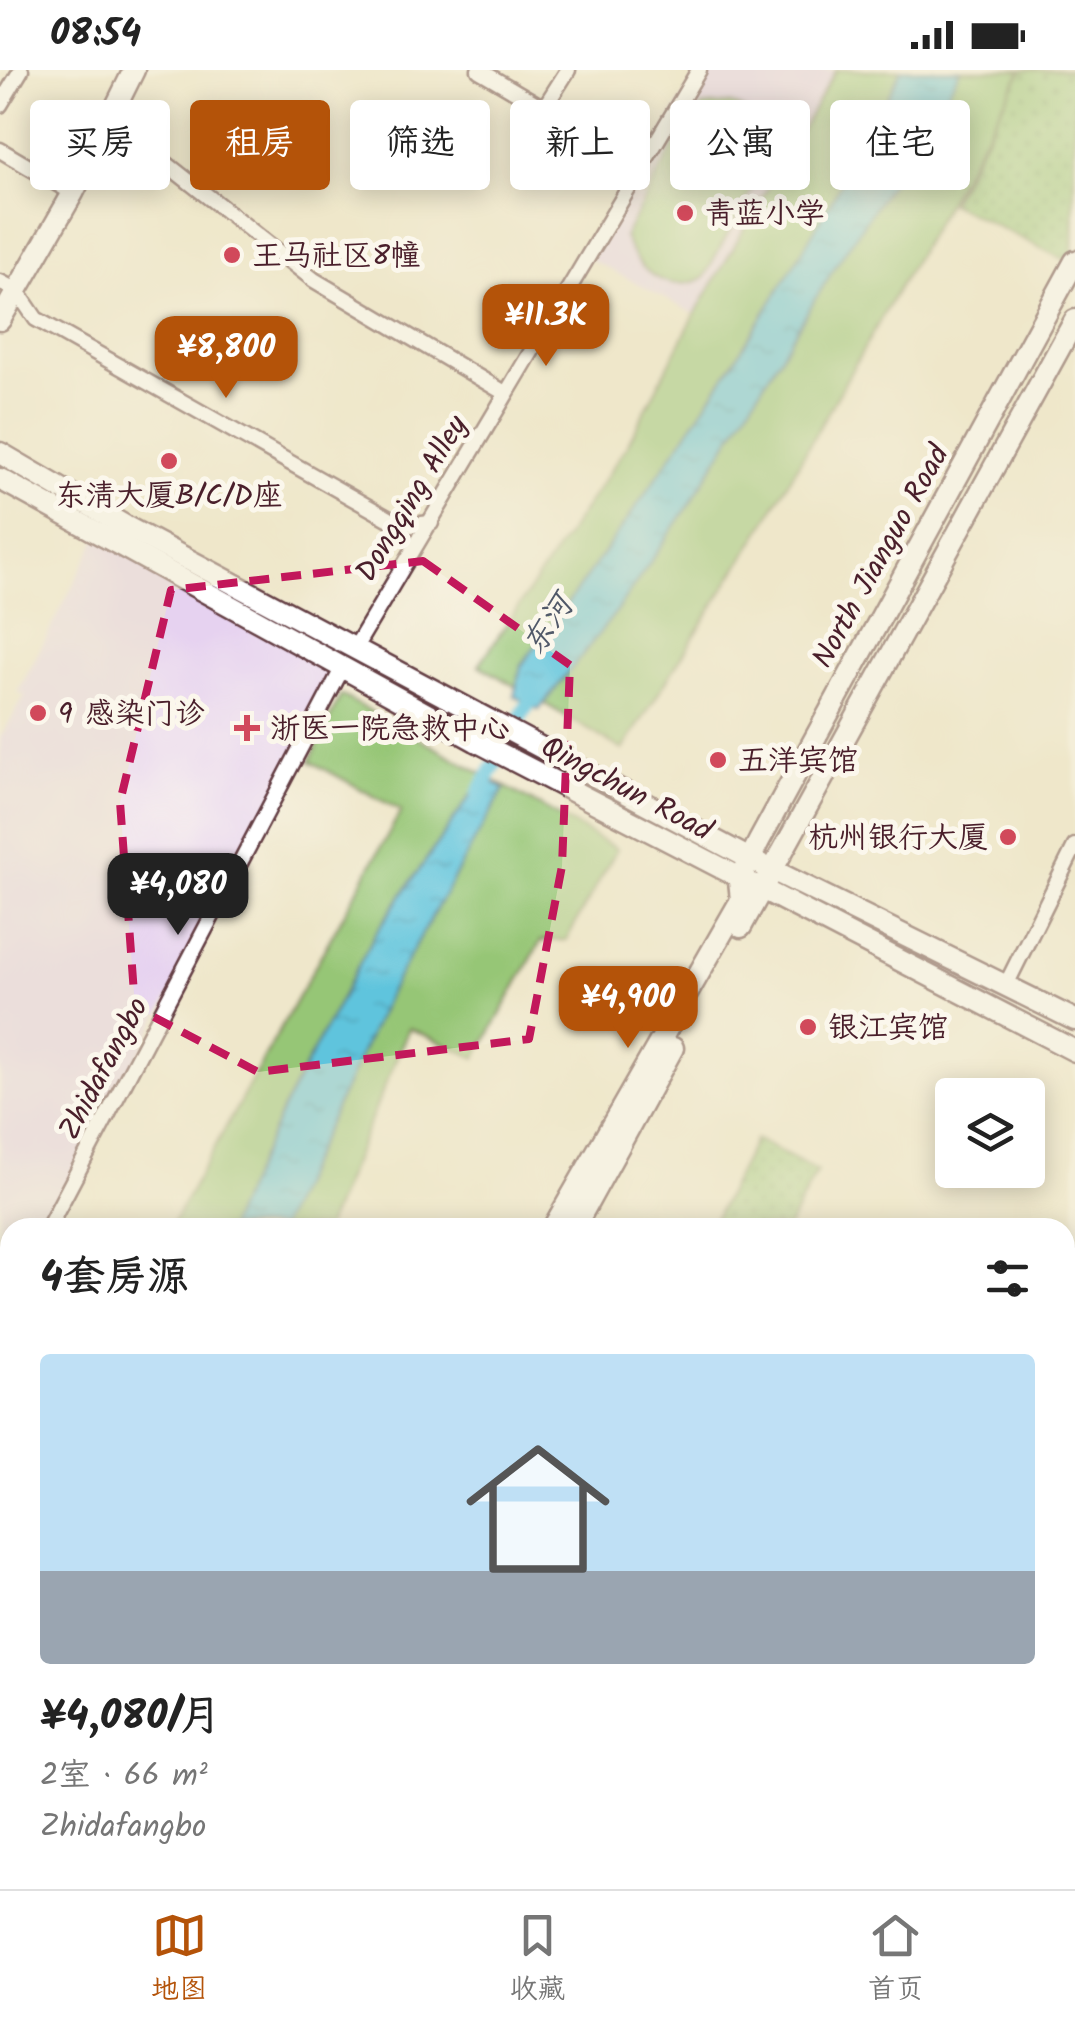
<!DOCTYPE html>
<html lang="zh">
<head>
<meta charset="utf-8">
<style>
  body { margin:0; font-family:Kalam,"LXGW WenKai TC",sans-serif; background:#f2f2f2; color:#222; height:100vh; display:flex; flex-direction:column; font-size:38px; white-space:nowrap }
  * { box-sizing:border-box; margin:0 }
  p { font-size:32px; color:#767676 }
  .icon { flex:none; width:55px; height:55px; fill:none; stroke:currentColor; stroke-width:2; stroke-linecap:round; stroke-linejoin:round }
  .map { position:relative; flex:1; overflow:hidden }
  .sheet { position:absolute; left:0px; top:1148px; width:1075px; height:672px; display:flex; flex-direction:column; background:#fff; border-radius:30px 30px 0 0; box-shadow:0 5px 25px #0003 }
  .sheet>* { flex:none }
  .guide { position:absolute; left:30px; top:30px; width:1015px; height:90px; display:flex; gap:20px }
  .fabs { position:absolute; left:935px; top:1008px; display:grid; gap:20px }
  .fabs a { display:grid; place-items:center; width:110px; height:110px; border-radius:10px; background:#fff; box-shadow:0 5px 25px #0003; font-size:50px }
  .price { position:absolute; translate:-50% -85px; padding:0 22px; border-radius:20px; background:#b45309; color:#fff; font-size:32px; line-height:65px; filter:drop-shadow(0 2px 5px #0008) }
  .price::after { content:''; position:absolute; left:50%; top:60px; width:30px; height:22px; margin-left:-15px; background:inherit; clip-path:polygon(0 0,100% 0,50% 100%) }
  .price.current { background:#222; color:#fff }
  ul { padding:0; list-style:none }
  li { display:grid; align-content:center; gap:20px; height:530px; padding:0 40px }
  li span { display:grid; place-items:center; height:310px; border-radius:10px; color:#555 }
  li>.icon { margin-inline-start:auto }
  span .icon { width:180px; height:180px; fill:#fffc; stroke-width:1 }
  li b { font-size:42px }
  h2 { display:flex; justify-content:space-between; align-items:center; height:120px; padding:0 40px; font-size:42px }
  .tag { padding:0 35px; border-radius:10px; background:#fff; box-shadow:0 5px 25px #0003; font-size:35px; line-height:90px }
  .tag.current { background:#b45309; color:#fff }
  .status { display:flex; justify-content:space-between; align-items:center; height:70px; padding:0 50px; background:#fff; direction:ltr }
  .status svg { height:28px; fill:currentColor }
  .tab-bar { display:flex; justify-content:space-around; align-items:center; height:140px; border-top:2px solid #e0e0e0; background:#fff; font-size:28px; color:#767676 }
  .tab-bar a { display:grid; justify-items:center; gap:5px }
  .tab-bar .current { color:#b45309 }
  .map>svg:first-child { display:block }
  .built { fill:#e6d2f0 }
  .green { fill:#96c676; stroke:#707250; stroke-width:2.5 }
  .park { fill:url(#park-dots); stroke:#707250; stroke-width:2.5 }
  .water { fill:url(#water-ripples); stroke:#547284; stroke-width:2.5 }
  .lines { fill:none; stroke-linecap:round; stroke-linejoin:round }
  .canal { stroke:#5fc4dd; stroke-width:15 }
  .street-casing { stroke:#633d43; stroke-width:19 }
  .secondary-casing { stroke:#633d43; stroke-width:25 }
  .primary-casing { stroke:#633d43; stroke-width:25 }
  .street { stroke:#fff; stroke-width:14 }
  .secondary { stroke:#fff; stroke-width:20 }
  .primary { stroke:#fff; stroke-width:20 }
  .marked { fill:none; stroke:#c2185b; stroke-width:8; stroke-dasharray:20 12; stroke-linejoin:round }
  .poi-dot { fill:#d1495b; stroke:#fbf7ec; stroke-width:4 }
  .labels { text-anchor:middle; stroke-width:10; stroke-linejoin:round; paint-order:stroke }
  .poi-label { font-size:30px; fill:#4a1f2b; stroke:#fbf7ec; text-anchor:start }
  .street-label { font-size:30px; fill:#4a1f2b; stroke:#fbf7ec }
  .water-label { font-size:32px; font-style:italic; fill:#515969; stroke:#fbf7ec }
</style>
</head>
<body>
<div class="status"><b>08:54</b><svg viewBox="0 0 49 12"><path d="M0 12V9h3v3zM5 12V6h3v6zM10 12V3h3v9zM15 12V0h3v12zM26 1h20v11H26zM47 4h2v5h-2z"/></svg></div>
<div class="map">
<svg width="1075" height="1819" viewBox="0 0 1075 1819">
  <defs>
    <pattern id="park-dots" width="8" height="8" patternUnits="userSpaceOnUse" patternTransform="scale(2.5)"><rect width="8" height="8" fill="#96c676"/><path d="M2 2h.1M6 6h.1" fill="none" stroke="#7ca061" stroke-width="1.8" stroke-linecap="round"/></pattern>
    <pattern id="water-ripples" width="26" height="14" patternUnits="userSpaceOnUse" patternTransform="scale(2.5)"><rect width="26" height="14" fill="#5fc4dd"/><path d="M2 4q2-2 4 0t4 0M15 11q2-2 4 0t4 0" fill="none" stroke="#54a8be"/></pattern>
  </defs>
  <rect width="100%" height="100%" fill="#fbf7ec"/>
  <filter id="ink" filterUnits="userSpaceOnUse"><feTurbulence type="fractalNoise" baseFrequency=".01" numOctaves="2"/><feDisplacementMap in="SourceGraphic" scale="20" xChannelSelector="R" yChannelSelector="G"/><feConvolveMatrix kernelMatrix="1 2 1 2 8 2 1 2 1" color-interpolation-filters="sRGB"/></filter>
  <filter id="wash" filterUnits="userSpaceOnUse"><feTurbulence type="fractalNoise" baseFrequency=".0048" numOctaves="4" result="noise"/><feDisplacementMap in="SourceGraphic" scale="40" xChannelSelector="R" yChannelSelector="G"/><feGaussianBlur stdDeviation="2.25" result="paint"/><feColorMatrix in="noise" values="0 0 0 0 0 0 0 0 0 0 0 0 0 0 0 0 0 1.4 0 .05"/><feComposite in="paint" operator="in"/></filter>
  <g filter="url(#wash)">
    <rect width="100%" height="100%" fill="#efe7cb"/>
    <g class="built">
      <path d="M699 0H836L695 244 590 189Z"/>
      <path d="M99 465 343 597 48 1157 10 1158V1227L0 1246V668L25 626 18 622Z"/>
    </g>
    <g class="green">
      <path d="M836 0H1022L761 460 623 680 479 595 626 377 695 244Z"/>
      <path d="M729 34C755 42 767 53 773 80L704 208C667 225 638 202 624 167L687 52 702 37Z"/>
      <path d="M341 625 617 779 566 870 541 871 476 988 409 958 326 1157 170 1158 401 741 310 691Z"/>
      <path d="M10 1522V1737L0 1748V1546Z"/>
    </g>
    <g class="park">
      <path d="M1022 0H1075L1073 194 950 133Z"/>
      <path d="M755 1069 817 1101 788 1157H724L713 1152Z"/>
      <path d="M713 1810H828L840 1819H707Z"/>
    </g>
    <g class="water">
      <path d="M901 0H960L930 54 838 192 688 437 616 542 539 640 514 626 521 596C662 407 795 212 901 0Z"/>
      <path d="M484 706 504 719 391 919 280 1157H228L282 1040 375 864Z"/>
    </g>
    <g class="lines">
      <path class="canal" d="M479 723 538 616"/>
    </g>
  </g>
  <g filter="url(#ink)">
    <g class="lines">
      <defs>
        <g id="street">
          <path d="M479 0 644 97"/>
          <path d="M0 35 21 0"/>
          <path d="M544 38 568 0"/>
          <path d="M113 44 121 58 314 210 505 323"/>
          <path d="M0 80 73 123"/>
          <path d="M0 212 17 221 36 249 402 456 431 453"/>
          <path d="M356 576 699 0"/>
          <path d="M1006 915 1075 776"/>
          <path d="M48 1158 343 597"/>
          <path d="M1065 1207 1075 1189"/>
          <path d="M0 1246 10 1227"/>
          <path d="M1065 1532 1075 1538"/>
          <path d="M924 1810 934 1819"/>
          <path d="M686 1819 693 1810"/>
        </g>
        <g id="secondary">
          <path d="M0 250 73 123 134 0"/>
          <path d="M741 857 1075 250"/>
          <path d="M553 1158 741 830 739 811 759 771 1075 191"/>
          <path d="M574 1158 673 978"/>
          <path d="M107 1819 113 1810"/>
          <path d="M137 1819 144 1810"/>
        </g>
        <g id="primary">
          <path d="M0 383 125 456 750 789 1075 950"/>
          <path d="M0 409 476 671 1075 981"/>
        </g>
      </defs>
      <use href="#street" class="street-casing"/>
      <use href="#secondary" class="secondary-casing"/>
      <use href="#primary" class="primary-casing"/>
      <use href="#street" class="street"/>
      <use href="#secondary" class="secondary"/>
      <use href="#primary" class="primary"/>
    </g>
  </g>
  <path d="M0 0H1075V1819H0ZM423 491 570 595 562 796 529 969 258 1002 135 937 120 732 171 520Z" fill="#efe7cb" fill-opacity=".55" fill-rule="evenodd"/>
  <path class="marked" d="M423 491 570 595 562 796 529 969 258 1002 135 937 120 732 171 520Z"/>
  <g class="poi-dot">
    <circle cx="685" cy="143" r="10"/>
    <circle cx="232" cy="185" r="10"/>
    <circle cx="169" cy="391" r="10"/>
    <circle cx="38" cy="643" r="10"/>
    <path d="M242 643h10v10h10v10h-10v10h-10v-10h-10v-10h10z"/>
    <circle cx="718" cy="690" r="10"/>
    <circle cx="1008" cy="767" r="10"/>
    <circle cx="808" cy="957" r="10"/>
  </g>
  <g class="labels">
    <g class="poi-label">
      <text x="705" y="153">青蓝小学</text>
      <text x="252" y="195">王马社区8幢</text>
      <text x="169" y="435" text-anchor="middle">东清大厦B/C/D座</text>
      <text x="58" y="653">9 感染门诊</text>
      <text x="270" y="668">浙医一院急救中心</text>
      <text x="738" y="700">五洋宾馆</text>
      <text x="988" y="777" text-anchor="end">杭州银行大厦</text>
      <text x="828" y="967">银江宾馆</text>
    </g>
    <g class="street-label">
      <text transform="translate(411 428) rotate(-59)" y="10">Dongqing Alley</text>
      <text transform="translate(880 486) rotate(-61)" y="10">North Jianguo Road</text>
      <text transform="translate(627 718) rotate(28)" y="10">Qingchun Road</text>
      <text transform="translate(103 998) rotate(-62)" y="10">Zhidafangbo</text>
    </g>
    <g class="water-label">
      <text transform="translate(547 554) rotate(-56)" y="11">东河</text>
    </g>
  </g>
</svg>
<div class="fabs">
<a><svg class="icon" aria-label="layers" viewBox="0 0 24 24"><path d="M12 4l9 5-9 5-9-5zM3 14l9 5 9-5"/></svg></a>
</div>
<b class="price" style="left:546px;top:299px">¥11.3K</b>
<b class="price" style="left:226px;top:331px">¥8,800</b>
<b class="price current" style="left:178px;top:868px">¥4,080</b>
<b class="price" style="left:628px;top:981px">¥4,900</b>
<div class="guide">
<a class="tag">买房</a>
<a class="tag current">租房</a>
<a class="tag">筛选</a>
<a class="tag">新上</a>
<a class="tag">公寓</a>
<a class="tag">住宅</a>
</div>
<section class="sheet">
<h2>4套房源<svg class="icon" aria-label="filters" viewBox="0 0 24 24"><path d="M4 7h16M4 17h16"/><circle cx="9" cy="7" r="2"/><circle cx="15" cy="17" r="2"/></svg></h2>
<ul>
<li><span style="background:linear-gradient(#bfe0f5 70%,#9aa5b1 0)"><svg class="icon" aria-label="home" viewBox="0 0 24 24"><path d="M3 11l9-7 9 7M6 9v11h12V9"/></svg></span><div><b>¥4,080/月</b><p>2室 · 66 m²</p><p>Zhidafangbo</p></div></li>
</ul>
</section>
</div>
<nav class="tab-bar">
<a class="current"><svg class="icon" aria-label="map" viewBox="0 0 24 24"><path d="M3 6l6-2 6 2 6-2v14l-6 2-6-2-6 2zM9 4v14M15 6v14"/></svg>地图</a>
<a><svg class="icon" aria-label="saved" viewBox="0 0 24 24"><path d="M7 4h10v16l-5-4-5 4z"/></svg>收藏</a>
<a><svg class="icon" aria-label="home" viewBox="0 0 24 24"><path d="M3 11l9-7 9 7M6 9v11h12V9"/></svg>首页</a>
</nav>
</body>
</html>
